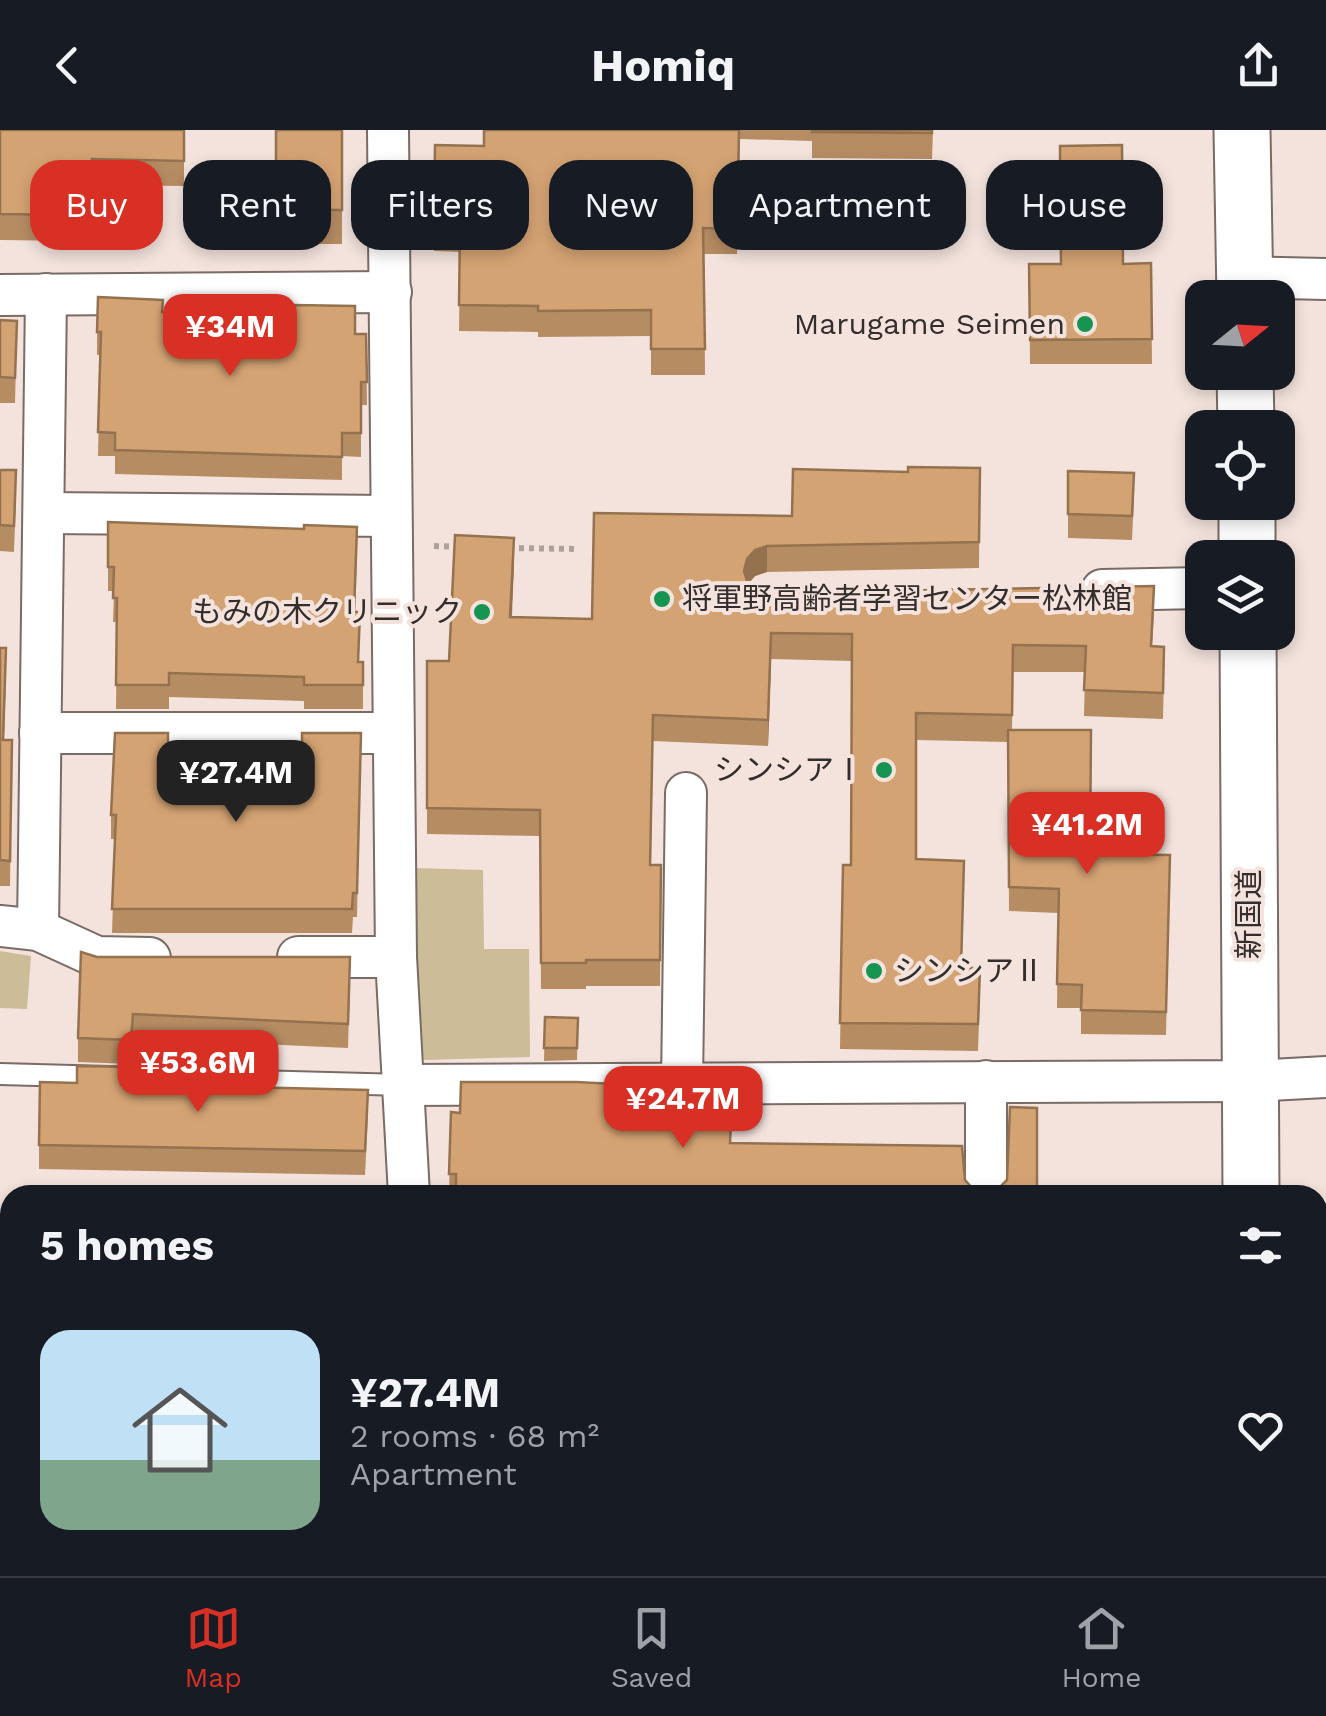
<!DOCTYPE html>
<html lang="en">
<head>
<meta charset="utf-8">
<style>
  body { margin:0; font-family:"Work Sans","Noto Sans JP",sans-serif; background:#242831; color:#f1f3f6; height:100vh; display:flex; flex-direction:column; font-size:38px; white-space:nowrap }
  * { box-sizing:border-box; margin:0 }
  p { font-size:32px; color:#9ea1a6 }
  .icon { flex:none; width:55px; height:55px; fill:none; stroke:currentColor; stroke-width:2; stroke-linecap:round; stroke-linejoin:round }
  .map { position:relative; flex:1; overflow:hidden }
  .side { position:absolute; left:0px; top:1055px; width:1328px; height:392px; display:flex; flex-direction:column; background:#171b24; border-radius:30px 30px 0 0; box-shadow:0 5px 15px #0003 }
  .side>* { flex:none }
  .banner { position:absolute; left:30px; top:30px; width:1268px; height:90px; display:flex; gap:20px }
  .needle { width:65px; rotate:72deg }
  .tools { position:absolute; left:1185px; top:150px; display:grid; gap:20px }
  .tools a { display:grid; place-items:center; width:110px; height:110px; border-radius:20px; background:#171b24; box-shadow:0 5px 15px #0003; font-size:50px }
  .price { position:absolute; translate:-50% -85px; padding:0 22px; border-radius:20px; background:#d93025; color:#fff; font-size:32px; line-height:65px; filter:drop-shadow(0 2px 5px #0008) }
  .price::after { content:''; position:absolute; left:50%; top:60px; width:30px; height:22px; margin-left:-15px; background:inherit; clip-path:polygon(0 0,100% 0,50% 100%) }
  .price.active { background:#222; color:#fff }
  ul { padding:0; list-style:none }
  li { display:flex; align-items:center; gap:30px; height:250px; padding:0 40px }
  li+li { border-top:2px solid #363941 }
  li span { display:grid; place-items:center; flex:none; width:280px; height:200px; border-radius:30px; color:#555 }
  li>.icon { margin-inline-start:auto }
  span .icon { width:120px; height:120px; fill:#fffc; stroke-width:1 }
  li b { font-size:42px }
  h2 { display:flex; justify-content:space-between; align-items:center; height:120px; padding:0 40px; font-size:42px }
  .tag { padding:0 35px; border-radius:30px; background:#171b24; box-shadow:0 5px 15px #0003; font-size:35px; line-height:90px }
  .tag.active { background:#d93025; color:#fff }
  header { display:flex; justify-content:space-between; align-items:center; height:130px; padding:0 40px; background:#171b24; font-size:45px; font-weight:700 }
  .menu { display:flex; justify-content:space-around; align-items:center; height:140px; border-top:2px solid #363941; background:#171b24; font-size:28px; color:#9ea1a6 }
  .menu a { display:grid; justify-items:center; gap:5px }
  .menu .active { color:#d93025 }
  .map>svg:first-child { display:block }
  .green { fill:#ccbc97 }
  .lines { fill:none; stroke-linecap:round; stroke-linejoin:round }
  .service-casing { stroke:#796b65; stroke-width:24 }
  .minor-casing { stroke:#796b65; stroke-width:44 }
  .primary-casing { stroke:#796b65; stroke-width:59 }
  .path { stroke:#aea19d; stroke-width:6; stroke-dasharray:5 5; stroke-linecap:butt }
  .service { stroke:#fff; stroke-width:20 }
  .minor { stroke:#fff; stroke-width:40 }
  .primary { stroke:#fff; stroke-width:55 }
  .wall { fill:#b68c63 }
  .shaded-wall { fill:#947250 }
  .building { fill:#d4a373; stroke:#947250; stroke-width:2.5 }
  .poi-dot { fill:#179451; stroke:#f4e3dd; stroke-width:4 }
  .labels { text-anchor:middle; stroke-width:8; stroke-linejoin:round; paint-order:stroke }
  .poi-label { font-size:30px; fill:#332d2b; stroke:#f4e3dd; text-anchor:end }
  .street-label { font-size:30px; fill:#332d2b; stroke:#f4e3dd }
</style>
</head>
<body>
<header><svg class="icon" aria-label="back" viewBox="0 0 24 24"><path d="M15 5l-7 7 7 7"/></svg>Homiq<svg class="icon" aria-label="share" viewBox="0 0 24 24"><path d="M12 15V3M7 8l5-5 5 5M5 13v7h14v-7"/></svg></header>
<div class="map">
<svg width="1326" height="1446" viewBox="0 0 1326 1446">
  <rect width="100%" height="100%" fill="#f4e3dd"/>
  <g class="green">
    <path d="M414 738 483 740 484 819H529L530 927 425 930 419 926Z"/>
    <path d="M0 821 31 826 27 879 0 878Z"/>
  </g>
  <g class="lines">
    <defs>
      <path id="service" d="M0 944 404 955"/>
      <g id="minor">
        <path d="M388 0 396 827 409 1065"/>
        <path d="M1244 147 1326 149"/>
        <path d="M0 165 391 162"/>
        <path d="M44 383 390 386"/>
        <path d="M1102 460 1202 458"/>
        <path d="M40 603H393"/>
        <path d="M0 796 38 800 97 827 150 828"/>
        <path d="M38 800 46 164"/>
        <path d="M298 827H396"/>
        <path d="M682 954 686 663"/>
        <path d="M404 955 1250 951 1326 947"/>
        <path d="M986 1065V951"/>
        <path d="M413 1438V1446"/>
        <path d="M993 1438V1446"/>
      </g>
      <g id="primary">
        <path d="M1242 0 1245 168"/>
        <path d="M1245 242 1246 298"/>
        <path d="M1247 372V428"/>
        <path d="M1248 502 1251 1065"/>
        <path d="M1254 1438V1446"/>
      </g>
    </defs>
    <use href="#service" class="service-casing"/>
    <use href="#minor" class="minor-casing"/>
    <use href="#primary" class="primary-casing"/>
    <g class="path">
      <path d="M434 416 461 417"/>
      <path d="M509 418 578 419"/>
    </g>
    <use href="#service" class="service"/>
    <use href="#minor" class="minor"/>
    <use href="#primary" class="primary"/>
  </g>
  <g class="wall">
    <path d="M0 0H184V56L92 55 91 71H76L75 111 0 110Z"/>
    <path d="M342 0V114H239L238 44H276Z"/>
    <path d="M484 0H933L932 29 812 28V11L740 9 737 124H704L705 245H651V206L538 207V202L459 201 460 122 434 121 435 15 484 16Z"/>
    <path d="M1151 133 1152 234H1030L1029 134Z"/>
    <path d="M163 182 366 204 367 275H361V327L342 326V350L115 344V326H98L100 225H97V202Z"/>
    <path d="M0 190 17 191 15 273H0Z"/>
    <path d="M980 338 979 438 767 442 755 446 749 453 756 460 768 463 1154 483 1152 516 1164 543 1163 589 1084 586 1085 542H1013L1012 600 1091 724 1170 725 1166 905 1081 904V878H1057L1058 783 1009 781 1008 612 916 610V729L962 838 980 864 978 921 840 919 843 735H851L852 531 771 529 768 616 653 611 651 735H661L660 856H586V859H541L540 706 427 704V531H449L514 434 512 487 592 489 792 386 908 342Z"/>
    <path d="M0 340 16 366 14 422 0 421Z"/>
    <path d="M1068 341 1134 367 1132 410 1068 408Z"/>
    <path d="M108 392 357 421 355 482 359 532H363V579H304V571L169 567V579H116L117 492H113L114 461H108Z"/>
    <path d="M0 518 6 544 4 610H12L10 756H0Z"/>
    <path d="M361 603 357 787H353L352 803H112L115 709H111V685L168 618 302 620Z"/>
    <path d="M97 827 350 851 348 918 133 908 131 934 78 932V908Z"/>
    <path d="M545 887 578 888 577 930 544 931Z"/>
    <path d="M77 953 130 954 368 984 365 1045 39 1039V1015Z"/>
    <path d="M451 982 673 992 731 1013 965 1050 973 1059 985 1062 1037 1065H449Z"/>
    <path d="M103 1438H157V1446L103 1445Z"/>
  </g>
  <g class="shaded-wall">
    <path d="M514 408V434L510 513V487Z"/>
    <path d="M767 416V442L755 446 747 455 744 441 747 429 755 420Z"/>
    <path d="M771 503V529L768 616V590Z"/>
  </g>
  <g class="building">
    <path d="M0 0H184V31L92 29 91 45H76L75 85 0 84Z"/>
    <path d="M276 0H342V80L239 79 238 44H276Z"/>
    <path d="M484 0H739L737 99 703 98 705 219H651V180L538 181V176L459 175 460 96 434 95 435 15 484 16Z"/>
    <path d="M812 0H932V3L812 2Z"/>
    <path d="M1122 15 1123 134 1151 133 1152 209 1030 210 1029 134H1061L1060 16Z"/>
    <path d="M98 167 163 170 162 182 294 185V175L355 176V204H366L367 252H361V303H342V327L115 320V303L98 302 101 202H97Z"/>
    <path d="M0 190 17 191 15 248 0 247Z"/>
    <path d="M908 337 980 338 979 412 767 416 755 420 747 429 744 441 747 451 756 460 768 463 1154 456 1151 516 1164 517 1163 563 1084 560 1086 516 1013 515 1012 585 916 583V729L964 731 961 838H980L978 894 840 893 843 735H851L852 504 771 503 768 590 653 585 650 735H661L660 830H586V833H541L540 680 427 678V531H449L455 405 514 408 510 487 592 489 594 383 792 386 793 339 908 342Z"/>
    <path d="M0 340H16L14 396 0 395Z"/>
    <path d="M1068 341 1134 343 1132 386 1068 384Z"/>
    <path d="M108 392 304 399V395L357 397 354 482H360L358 532H363V555H304V547L169 543V555H116L117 468H113L114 437H108Z"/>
    <path d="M0 518H6L3 610H12L10 731 0 730Z"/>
    <path d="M1008 600H1091L1090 724 1170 725 1166 882 1081 880 1082 855 1057 854 1059 759 1009 757Z"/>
    <path d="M115 603H168V618L302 620V603H361L357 763H353L352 779H112L116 685H111Z"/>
    <path d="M81 822 97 827H350L348 894 133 884 131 910 78 908Z"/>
    <path d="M545 887 578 888 577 918H544Z"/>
    <path d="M77 936 130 937 129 954 368 960 365 1021 39 1015 40 952 77 953Z"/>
    <path d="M461 952H576L673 957 672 992 731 993 730 1013 962 1016 965 1050 973 1059 985 1062 997 1060 1007 1050 1010 977 1037 978V1065H456V1044H449L451 982 460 983Z"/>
    <path d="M308 1438H374L373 1446H308Z"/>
    <rect x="450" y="1438" width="520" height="8"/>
    <rect x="1057" y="1438" width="78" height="8"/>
  </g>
  <g class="poi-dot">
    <circle cx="1085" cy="194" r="10"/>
    <circle cx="662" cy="469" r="10"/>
    <circle cx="482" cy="482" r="10"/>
    <circle cx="884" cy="640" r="10"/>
    <circle cx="874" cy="841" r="10"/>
  </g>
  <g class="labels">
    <g class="poi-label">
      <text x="1065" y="204">Marugame Seimen</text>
      <text x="682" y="479" text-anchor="start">将軍野高齢者学習センター松林館</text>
      <text x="462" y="492">もみの木クリニック</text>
      <text x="864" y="650">シンシアⅠ</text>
      <text x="894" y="851" text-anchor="start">シンシアⅡ</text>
    </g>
    <g class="street-label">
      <text transform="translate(1249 784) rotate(-90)" y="10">新国道</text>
    </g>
  </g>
</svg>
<div class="tools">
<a><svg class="needle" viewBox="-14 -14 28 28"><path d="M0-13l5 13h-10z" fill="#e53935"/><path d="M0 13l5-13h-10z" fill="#9ea1a6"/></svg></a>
<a><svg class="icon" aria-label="locate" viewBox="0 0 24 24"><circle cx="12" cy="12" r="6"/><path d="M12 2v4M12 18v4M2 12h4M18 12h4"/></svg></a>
<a><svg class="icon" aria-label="layers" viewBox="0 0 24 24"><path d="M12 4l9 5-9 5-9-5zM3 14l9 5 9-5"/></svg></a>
</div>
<b class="price" style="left:230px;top:249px">¥34M</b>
<b class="price active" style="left:236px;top:695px">¥27.4M</b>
<b class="price" style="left:1087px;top:747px">¥41.2M</b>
<b class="price" style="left:198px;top:985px">¥53.6M</b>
<b class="price" style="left:683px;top:1021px">¥24.7M</b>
<div class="banner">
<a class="tag active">Buy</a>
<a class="tag">Rent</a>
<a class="tag">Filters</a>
<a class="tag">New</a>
<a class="tag">Apartment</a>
<a class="tag">House</a>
</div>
<section class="side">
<h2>5 homes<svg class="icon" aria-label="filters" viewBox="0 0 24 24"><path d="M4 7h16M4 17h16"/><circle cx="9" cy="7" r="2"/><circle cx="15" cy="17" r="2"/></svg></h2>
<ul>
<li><span style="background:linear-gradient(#bfe0f5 65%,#7fa58c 0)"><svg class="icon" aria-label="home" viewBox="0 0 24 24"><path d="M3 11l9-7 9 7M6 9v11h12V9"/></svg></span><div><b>¥27.4M</b><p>2 rooms · 68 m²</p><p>Apartment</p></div><svg class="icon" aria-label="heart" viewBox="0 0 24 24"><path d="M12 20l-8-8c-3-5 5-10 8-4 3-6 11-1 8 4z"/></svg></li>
</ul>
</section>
</div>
<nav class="menu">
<a class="active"><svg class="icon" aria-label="map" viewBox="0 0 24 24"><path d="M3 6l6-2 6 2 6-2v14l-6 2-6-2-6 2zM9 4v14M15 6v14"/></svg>Map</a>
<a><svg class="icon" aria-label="saved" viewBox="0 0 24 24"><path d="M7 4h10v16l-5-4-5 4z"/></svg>Saved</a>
<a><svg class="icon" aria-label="home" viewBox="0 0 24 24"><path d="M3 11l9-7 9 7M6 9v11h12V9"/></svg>Home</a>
</nav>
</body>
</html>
